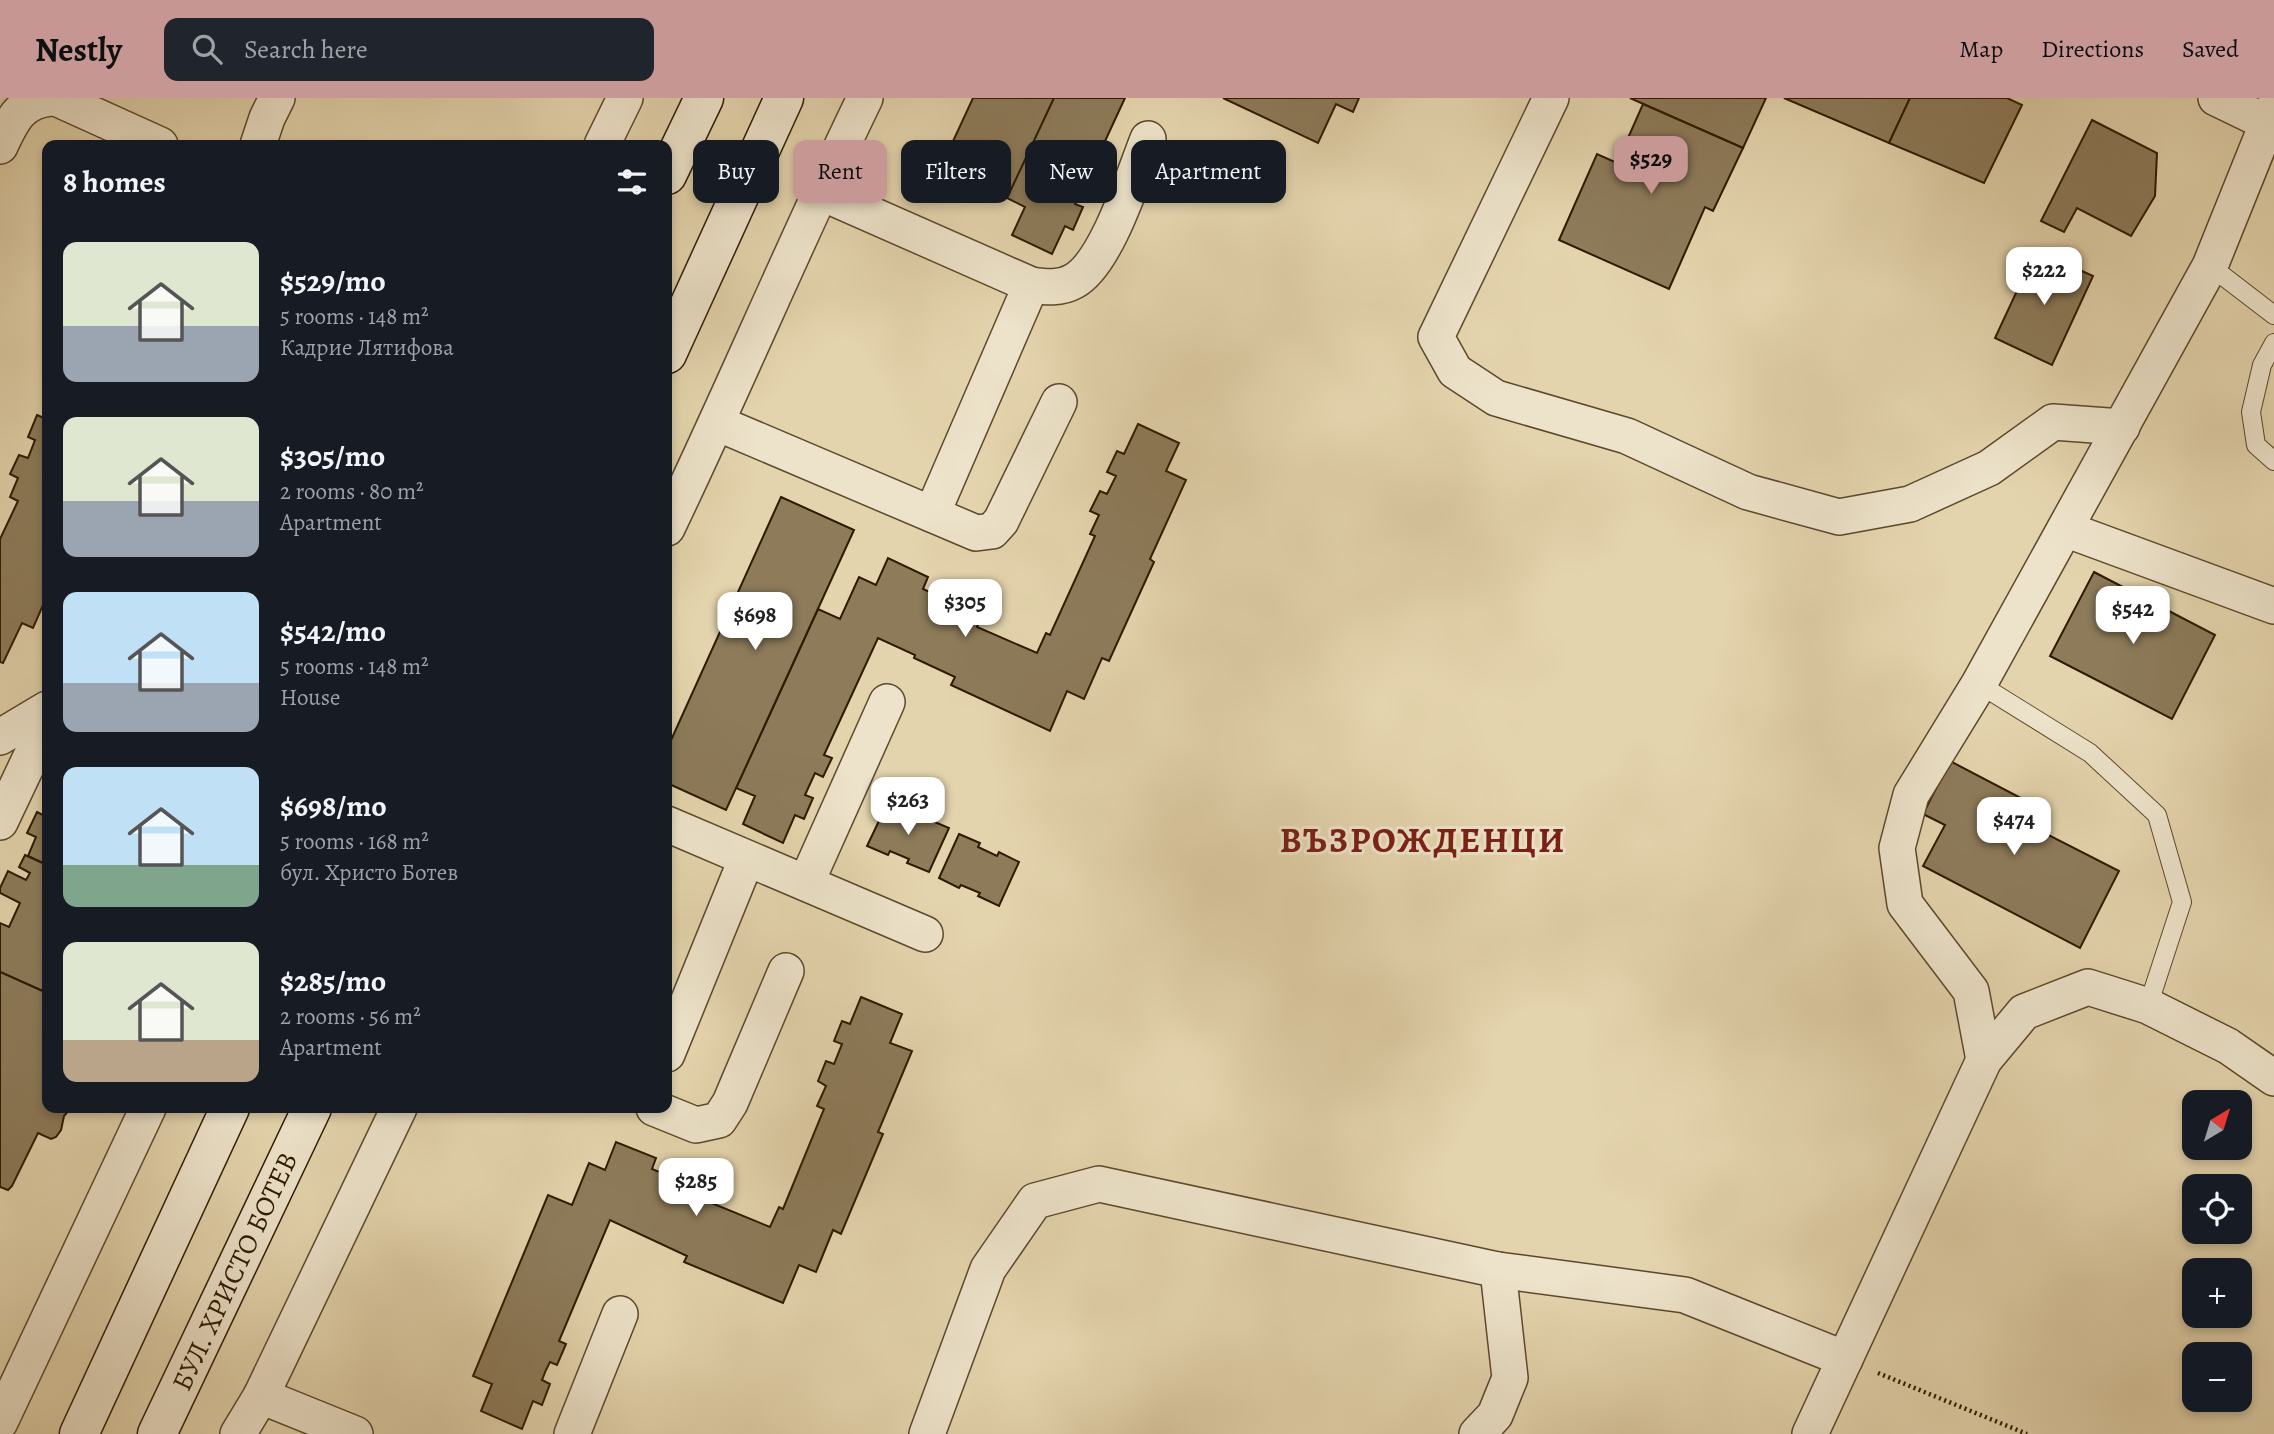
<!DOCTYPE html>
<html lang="en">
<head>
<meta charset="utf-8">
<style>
  body { margin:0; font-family:Alegreya,serif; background:#20242c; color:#f1f3f6; height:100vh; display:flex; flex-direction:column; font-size:26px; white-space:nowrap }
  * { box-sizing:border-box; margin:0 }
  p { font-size:23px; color:#9ea1a6 }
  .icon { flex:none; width:38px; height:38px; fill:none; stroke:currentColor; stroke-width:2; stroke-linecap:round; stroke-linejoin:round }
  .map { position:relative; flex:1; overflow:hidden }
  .details { position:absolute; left:42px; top:42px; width:630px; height:973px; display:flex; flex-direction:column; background:#171b24; border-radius:14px; box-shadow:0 4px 10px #0003 }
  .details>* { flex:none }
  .top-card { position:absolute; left:693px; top:42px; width:665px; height:63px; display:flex; gap:14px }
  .needle { width:46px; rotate:38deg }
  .buttons { position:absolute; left:2182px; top:992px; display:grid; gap:14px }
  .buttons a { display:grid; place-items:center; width:70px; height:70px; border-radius:14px; background:#171b24; box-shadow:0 4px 10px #0003; font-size:35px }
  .price { position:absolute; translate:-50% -60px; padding:0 16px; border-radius:14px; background:#fff; color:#222; font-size:23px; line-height:46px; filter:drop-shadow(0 2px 4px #0008) }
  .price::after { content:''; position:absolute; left:50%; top:42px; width:21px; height:16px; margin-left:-10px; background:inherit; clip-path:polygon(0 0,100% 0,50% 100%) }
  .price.current { background:#c59692; color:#111 }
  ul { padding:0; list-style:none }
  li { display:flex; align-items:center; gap:21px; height:175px; padding:0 21px }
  li span { display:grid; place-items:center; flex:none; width:196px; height:140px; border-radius:14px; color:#555 }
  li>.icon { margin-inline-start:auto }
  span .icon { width:84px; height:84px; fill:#fffc; stroke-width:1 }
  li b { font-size:30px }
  h2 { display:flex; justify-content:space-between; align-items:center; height:84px; padding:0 21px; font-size:30px }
  .tag { padding:0 24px; border-radius:14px; background:#171b24; box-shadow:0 4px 10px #0003; font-size:24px; line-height:63px }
  .tag.current { background:#c59692; color:#111 }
  header { display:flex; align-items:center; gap:42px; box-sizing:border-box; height:98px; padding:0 35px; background:#c59692; color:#111 }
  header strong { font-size:33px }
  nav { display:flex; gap:38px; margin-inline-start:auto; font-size:24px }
  .search { width:490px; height:63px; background:#20242c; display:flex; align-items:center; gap:18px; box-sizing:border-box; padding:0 24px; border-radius:14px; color:#9ea1a6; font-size:26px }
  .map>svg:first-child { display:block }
  .building { fill:#8d7b5a; stroke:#2e1a00; stroke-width:2 }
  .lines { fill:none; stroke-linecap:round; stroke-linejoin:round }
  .service-casing { stroke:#5c482b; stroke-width:20 }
  .minor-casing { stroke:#5c482b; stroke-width:38 }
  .secondary-casing { stroke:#2e1a00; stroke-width:41 }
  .path { stroke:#2e1a00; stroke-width:4.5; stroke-dasharray:2 3.5; stroke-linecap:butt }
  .service { stroke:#ede3ca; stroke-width:18 }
  .minor { stroke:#ede3ca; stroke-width:35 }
  .secondary { stroke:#ede3ca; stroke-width:38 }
  .labels { text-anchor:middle; stroke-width:6; stroke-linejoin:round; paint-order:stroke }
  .street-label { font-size:28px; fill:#2e1a00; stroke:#ede3ca }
  .district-label { font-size:35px; font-weight:bold; letter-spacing:2px; fill:#7a1f14; stroke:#ede3ca }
</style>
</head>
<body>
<header>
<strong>Nestly</strong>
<div class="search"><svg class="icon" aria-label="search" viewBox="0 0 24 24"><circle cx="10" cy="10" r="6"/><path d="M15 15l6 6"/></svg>Search here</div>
<nav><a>Map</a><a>Directions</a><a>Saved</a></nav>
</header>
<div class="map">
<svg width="2274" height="1336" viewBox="0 0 2274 1336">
  <rect width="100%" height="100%" fill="#e4d4ad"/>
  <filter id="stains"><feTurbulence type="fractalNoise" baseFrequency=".00286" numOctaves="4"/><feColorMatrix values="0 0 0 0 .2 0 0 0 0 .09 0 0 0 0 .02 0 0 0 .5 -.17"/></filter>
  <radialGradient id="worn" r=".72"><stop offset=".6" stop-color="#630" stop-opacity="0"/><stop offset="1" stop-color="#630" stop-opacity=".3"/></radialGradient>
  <g class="building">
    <path d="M973 0H1054L1009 99 942 67Z"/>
    <path d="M1054 0H1125L1093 69 1101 72 1093 91 1084 87 1075 106 1083 109 1073 132 1065 128 1052 156 1012 137 1025 109 1007 100Z"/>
    <path d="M1223 0H1359L1353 14 1336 6 1318 45Z"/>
    <path d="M1630 0H1766L1743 50Z"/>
    <path d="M1784 0H1910L1889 45Z"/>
    <path d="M1910 0H2007L2022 7 1984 85 1889 45Z"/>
    <path d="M1643 6 1743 50 1713 113 1705 109 1669 191 1559 142 1597 56 1617 65Z"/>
    <path d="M2092 22 2157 55 2155 98 2131 138 2077 110 2064 134 2041 123Z"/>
    <path d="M2036 152 2093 178 2052 267 1995 240Z"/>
    <path d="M37 317 46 321 47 318V498L33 530 22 525 3 565 0 564V441L18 403 10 399 18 380 10 376 19 357 28 360 35 342 28 339Z"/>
    <path d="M1138 326 1179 345 1166 373 1186 382 1150 461 1154 464 1109 563 1102 560 1084 601 1067 593 1050 633 951 587 955 579 914 560 915 557 878 540 824 657 832 660 823 679 815 675 805 697 813 700 804 721 795 717 783 745 743 726 755 698 736 690 818 511 840 521 859 479 876 487 888 460 928 479 923 491 981 518 977 529 1037 555 1046 535 1050 537 1095 438 1090 436 1099 417 1090 413 1100 393 1107 396 1116 378 1107 374 1117 353 1124 356Z"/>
    <path d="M781 399 854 432 726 712 667 685V651Z"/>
    <path d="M2094 474 2215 537 2172 621 2050 558Z"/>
    <path d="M1950 663 2034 707 2025 725 2119 773 2080 850 1923 768 1945 727 1923 716Z"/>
    <path d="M888 704 910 712 908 716 927 724 928 721 949 730 929 774 907 765 909 761 890 753 888 757 867 748Z"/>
    <path d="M37 714 47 719V767L28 758 36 739 27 735Z"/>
    <path d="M959 736 980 745 978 749 997 758 999 754 1019 764 999 808 978 798 980 795 961 787 959 790 939 780Z"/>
    <path d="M25 757 47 767V895L0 874V825L9 829 20 805 0 795V790L8 773 26 782 30 775 19 769Z"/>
    <path d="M0 874 47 895V1010H71L64 1018 61 1032 56 1039 51 1041 38 1035 12 1088 8 1092 0 1089Z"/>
    <path d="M861 899 902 916 890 945 912 953 878 1034 883 1036 841 1136 833 1132 816 1174 799 1167 783 1205 684 1164 687 1158 610 1122 559 1243 566 1246 557 1267 550 1264 546 1272 542 1282 550 1286 542 1307 533 1303 522 1331 481 1313 492 1286 473 1278 548 1097 572 1107 589 1065 605 1072 616 1044 656 1060 652 1071 712 1096 709 1104 770 1129 779 1109 783 1111 824 1011 817 1008 826 988 818 983 826 963 834 966 842 946 834 943 842 923 850 926Z"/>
  </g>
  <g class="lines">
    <defs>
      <g id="service">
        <path d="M2210 168 2274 217"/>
        <path d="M2274 245 2262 267 2251 314 2256 347 2274 363"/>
        <path d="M1979 586 2090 655 2157 717 2182 804 2148 908"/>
      </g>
      <g id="minor">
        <path d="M56 0 160 47"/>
        <path d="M1551 0 1436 239 1455 273 1496 300 1627 338 1748 394 1839 419 1910 406 1989 370 2053 324 2122 329"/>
        <path d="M2216 0 2274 28"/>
        <path d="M258 47 267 20 277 0"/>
        <path d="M602 47 625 0"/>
        <path d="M0 48C12 22 21 2 52 0"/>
        <path d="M820 94 1031 187C1046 189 1060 191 1074 183 1107 165 1134 76 1148 41"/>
        <path d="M717 325 976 435 992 433 1001 423 1059 304"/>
        <path d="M932 416 1031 187"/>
        <path d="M667 430C735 288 796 142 865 0"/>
        <path d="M2065 431 2274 508"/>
        <path d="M0 639 47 611"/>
        <path d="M0 724 47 625"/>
        <path d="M667 726 925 836"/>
        <path d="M806 785 887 604"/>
        <path d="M667 956 746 762"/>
        <path d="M1984 962 1971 893 1905 806 1897 750 1911 697 1979 586 2210 168 2274 9"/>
        <path d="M654 1010 696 1027 719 1022 730 1005 786 873"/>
        <path d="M261 1298 355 1336"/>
        <path d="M0 1324 148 1010"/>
        <path d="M238 1336 261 1298 399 1010"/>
        <path d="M572 1336 620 1216"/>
        <path d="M927 1336 988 1171 1035 1103 1099 1086 1498 1172 1685 1197 1845 1261"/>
        <path d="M1477 1336 1495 1317 1510 1280 1498 1172"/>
        <path d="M1810 1336 1984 962 2024 914 2088 889 2148 908 2228 948 2274 980"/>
      </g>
      <g id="secondary">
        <path d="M667 77 704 0"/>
        <path d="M667 256 784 0"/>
        <path d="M79 1336 230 1010"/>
        <path d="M157 1336 312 1010"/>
      </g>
    </defs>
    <use href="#service" class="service-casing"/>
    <use href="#minor" class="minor-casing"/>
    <use href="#secondary" class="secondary-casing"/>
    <path class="path" d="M1878 1275 2027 1336"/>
    <use href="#service" class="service"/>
    <use href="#minor" class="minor"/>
    <use href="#secondary" class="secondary"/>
  </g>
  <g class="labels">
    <g class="street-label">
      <text transform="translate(234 1173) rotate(-65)" y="10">БУЛ. ХРИСТО БОТЕВ</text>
    </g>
    <g class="district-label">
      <text x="1423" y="754">ВЪЗРОЖДЕНЦИ</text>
    </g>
  </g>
  <rect width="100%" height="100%" filter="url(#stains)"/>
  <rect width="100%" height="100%" fill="url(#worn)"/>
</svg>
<div class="buttons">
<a><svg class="needle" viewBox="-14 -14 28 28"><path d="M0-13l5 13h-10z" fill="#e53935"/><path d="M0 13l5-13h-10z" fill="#9ea1a6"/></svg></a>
<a><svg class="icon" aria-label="locate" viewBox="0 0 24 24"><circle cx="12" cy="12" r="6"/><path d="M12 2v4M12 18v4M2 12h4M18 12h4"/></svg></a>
<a>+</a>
<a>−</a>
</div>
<b class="price current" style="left:1651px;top:98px">$529</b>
<b class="price" style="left:2044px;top:209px">$222</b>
<b class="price" style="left:965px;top:541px">$305</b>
<b class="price" style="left:2133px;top:548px">$542</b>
<b class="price" style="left:755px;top:554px">$698</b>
<b class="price" style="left:908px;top:739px">$263</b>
<b class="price" style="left:2014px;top:759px">$474</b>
<b class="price" style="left:696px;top:1120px">$285</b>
<div class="top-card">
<a class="tag">Buy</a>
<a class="tag current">Rent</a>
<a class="tag">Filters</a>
<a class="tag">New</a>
<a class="tag">Apartment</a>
</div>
<section class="details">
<h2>8 homes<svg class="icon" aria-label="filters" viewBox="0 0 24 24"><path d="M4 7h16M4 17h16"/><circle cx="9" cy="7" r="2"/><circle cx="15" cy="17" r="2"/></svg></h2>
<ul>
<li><span style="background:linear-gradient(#dfe7d0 60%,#9aa5b1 0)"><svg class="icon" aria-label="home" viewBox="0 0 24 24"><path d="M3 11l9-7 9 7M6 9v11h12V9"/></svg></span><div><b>$529/mo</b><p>5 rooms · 148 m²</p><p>Кадрие Лятифова</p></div></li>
<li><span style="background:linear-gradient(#dfe7d0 60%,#9aa5b1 0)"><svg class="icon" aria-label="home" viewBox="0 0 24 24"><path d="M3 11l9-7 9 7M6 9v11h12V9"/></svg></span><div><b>$305/mo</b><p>2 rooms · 80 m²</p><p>Apartment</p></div></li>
<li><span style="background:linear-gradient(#bfe0f5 65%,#9aa5b1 0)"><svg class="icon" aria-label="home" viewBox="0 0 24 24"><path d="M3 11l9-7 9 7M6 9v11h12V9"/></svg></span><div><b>$542/mo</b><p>5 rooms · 148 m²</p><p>House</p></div></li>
<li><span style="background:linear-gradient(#bfe0f5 70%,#7fa58c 0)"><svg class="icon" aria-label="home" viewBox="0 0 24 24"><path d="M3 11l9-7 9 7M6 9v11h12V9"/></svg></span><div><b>$698/mo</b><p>5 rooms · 168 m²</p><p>бул. Христо Ботев</p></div></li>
<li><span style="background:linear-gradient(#dfe7d0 70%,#b9a48a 0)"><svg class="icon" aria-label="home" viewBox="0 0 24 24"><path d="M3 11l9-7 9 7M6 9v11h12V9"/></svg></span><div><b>$285/mo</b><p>2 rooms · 56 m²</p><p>Apartment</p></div></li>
</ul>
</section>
</div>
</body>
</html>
